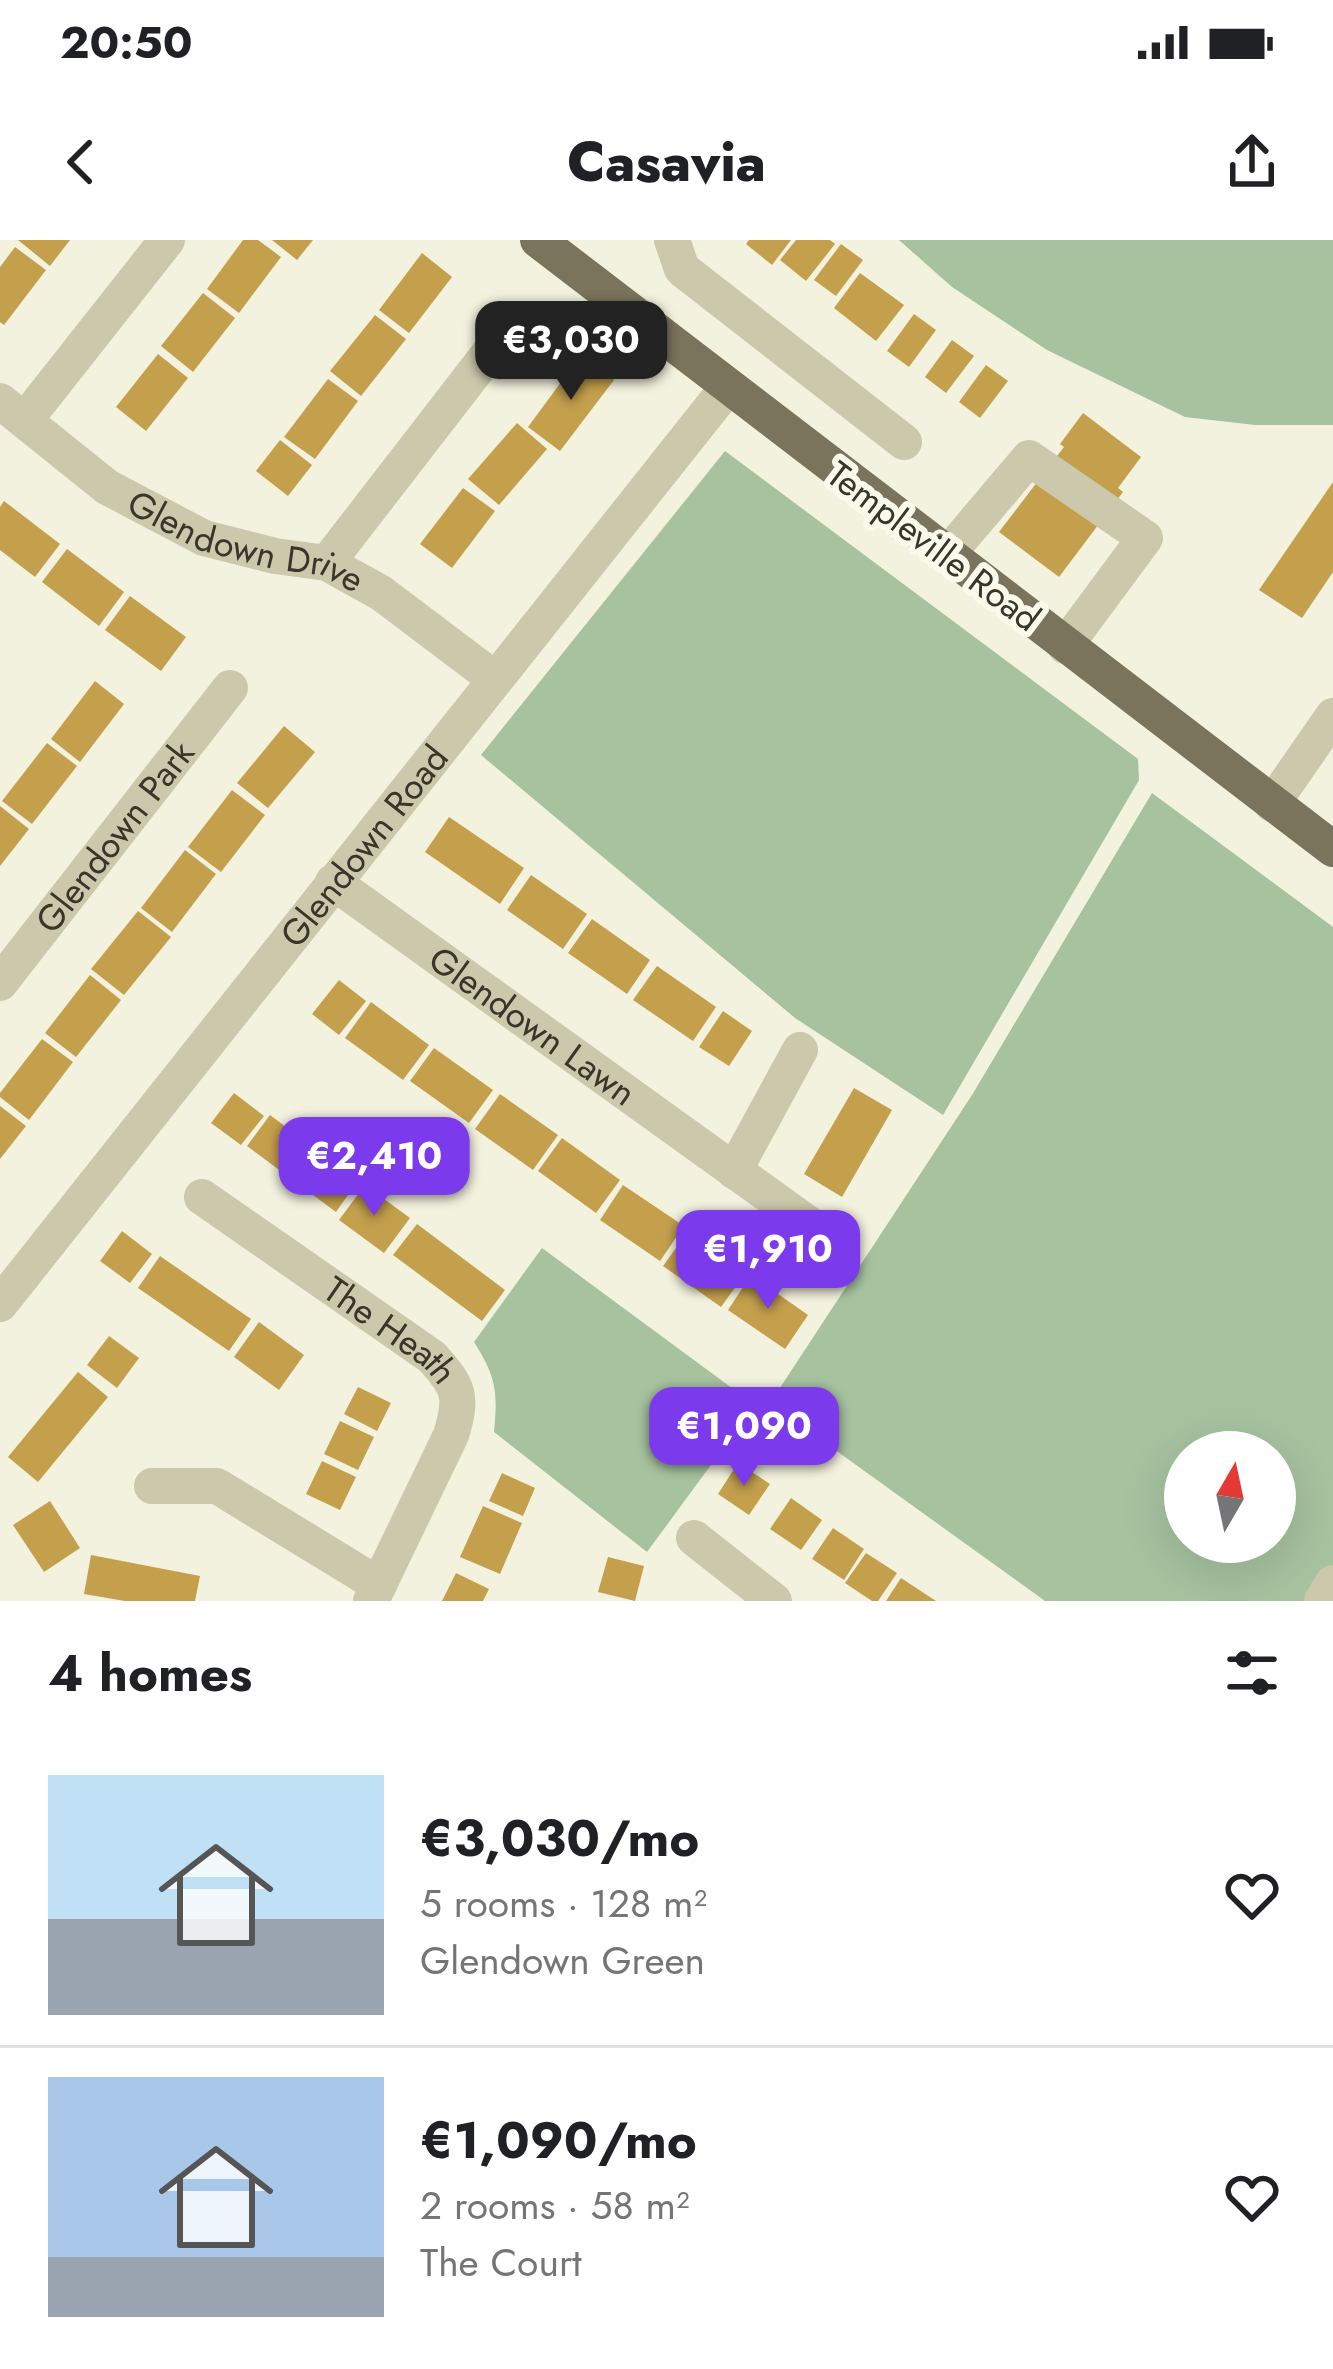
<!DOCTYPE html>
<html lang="en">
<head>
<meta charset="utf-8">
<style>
  body { margin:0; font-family:Jost,sans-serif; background:#f6f6f6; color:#202124; height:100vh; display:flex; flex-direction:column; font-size:45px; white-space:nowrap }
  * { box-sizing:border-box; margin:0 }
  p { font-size:39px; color:#757577 }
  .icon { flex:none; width:66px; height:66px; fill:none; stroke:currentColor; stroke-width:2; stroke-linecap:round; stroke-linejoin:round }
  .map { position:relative; height:1361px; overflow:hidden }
  .drawer { display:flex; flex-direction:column; background:#fff; flex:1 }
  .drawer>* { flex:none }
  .needle { width:78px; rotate:9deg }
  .fabs { position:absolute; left:1164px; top:1191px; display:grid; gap:24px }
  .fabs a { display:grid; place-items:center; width:132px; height:132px; border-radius:50%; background:#fff; box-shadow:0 12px 48px #0002; font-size:60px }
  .price { position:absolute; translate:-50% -102px; padding:0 27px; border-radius:24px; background:#7c3aed; color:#fff; font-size:39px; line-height:78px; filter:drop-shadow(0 3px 6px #0008) }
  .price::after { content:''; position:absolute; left:50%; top:72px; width:36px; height:27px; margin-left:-18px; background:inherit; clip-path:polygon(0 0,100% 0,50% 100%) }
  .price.selected { background:#222; color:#fff }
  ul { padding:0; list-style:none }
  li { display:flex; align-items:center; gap:36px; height:300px; padding:0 48px }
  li+li { border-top:3px solid #e0e0e0 }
  li span { display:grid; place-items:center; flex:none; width:336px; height:240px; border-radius:0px; color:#555 }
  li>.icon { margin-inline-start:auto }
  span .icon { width:144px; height:144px; fill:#fffc; stroke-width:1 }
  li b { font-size:51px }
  h2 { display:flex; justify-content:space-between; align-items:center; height:144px; padding:0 48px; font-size:51px }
  .status { display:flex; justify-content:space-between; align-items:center; height:84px; padding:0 60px; background:#fff; direction:ltr }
  .status svg { height:33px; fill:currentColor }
  header { display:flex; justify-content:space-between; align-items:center; height:156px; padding:0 48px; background:#fff; font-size:54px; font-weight:800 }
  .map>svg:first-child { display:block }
  .green { fill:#a6c29f; fill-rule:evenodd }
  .building { fill:#c4a04c }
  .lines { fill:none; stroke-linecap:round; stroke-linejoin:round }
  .minor { stroke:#cbc8ab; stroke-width:36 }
  .major { stroke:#7a745c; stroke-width:36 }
  .labels { text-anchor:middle; stroke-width:12; stroke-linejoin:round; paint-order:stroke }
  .street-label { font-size:36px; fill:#39352a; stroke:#fafaec }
</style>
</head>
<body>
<div class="status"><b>20:50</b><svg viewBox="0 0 49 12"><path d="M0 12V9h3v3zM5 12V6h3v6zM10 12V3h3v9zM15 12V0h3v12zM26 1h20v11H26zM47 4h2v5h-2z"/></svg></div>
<header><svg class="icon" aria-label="back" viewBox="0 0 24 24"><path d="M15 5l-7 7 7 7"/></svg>Casavia<svg class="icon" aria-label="share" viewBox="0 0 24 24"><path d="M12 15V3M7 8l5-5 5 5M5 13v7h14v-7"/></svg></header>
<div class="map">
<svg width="1333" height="1361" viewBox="0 0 1333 1361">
  <rect width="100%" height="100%" fill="#f3f2df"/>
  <g class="green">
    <path d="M899 0H1333V185H1255L1185 177 1047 110 952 47Z"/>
    <path d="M725 211 1138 519 1139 540 943 875 795 778 481 515Z"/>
    <path d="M1152 553 1333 687V1361H1045L770 1163 972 855ZM1185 1212H1275V1302H1185Z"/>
    <path d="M542 1008 755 1165 647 1312 494 1192C498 1151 496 1137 474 1102Z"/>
  </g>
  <g class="building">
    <path d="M18 0H70L50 26Z"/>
    <path d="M243 0H258L281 17 239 73 207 49Z"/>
    <path d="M272 0H313L297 20Z"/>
    <path d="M749 0H791L772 25 746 4Z"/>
    <path d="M796 0H830L835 4 806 41 780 20Z"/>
    <path d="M841 4 863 20 836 56 814 40Z"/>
    <path d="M15 7 46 30 4 85 0 82V27Z"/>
    <path d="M422 13 452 37 409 93 379 70Z"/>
    <path d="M860 33 904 65 876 101 834 68Z"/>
    <path d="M203 53 235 78 193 132 161 106Z"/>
    <path d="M914 74 936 90 909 127 887 111Z"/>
    <path d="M375 75 406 99 361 156 330 131Z"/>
    <path d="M952 100 974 116 946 153 925 137Z"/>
    <path d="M158 114 188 138 146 191 116 167Z"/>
    <path d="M581 115 614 140 560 211 528 187Z"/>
    <path d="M986 125 1008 141 980 178 959 162Z"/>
    <path d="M328 139 358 161 315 219 284 197Z"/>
    <path d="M1083 173 1141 217 1118 248 1123 252 1059 337 999 292 1064 207 1060 204Z"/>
    <path d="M517 183 547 209 499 265 468 239Z"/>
    <path d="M280 200 312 225 288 256 256 231Z"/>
    <path d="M1333 242V332L1302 378 1259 350Z"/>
    <path d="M463 248 495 271 452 328 420 304Z"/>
    <path d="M4 261 60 304 35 337 0 310V267Z"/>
    <path d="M67 309 124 352 99 386 42 342Z"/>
    <path d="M130 356 186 397 161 431 105 390Z"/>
    <path d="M95 441 124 464 80 522 51 499Z"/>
    <path d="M284 486 315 512 268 568 237 543Z"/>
    <path d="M47 503 77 526 32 584 2 561Z"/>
    <path d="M232 550 265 575 221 632 188 607Z"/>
    <path d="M0 566 29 589 0 626Z"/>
    <path d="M449 577 524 628 500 664 425 612Z"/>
    <path d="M185 610 216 634 172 692 141 668Z"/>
    <path d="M531 635 587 674 563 709 507 670Z"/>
    <path d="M138 671 171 697 124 755 91 729Z"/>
    <path d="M592 679 650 720 627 754 568 713Z"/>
    <path d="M657 726 716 767 693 801 633 760Z"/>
    <path d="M90 735 121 760 76 817 45 793Z"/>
    <path d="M339 740 366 761 339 795 312 774Z"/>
    <path d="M371 762 429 805 403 840 345 798Z"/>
    <path d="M723 771 752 791 729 826 699 807Z"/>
    <path d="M42 799 73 822 29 880 0 857V853Z"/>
    <path d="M434 808 493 850 469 883 410 841Z"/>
    <path d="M854 848 892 870 842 957 804 934Z"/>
    <path d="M234 853 264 876 241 905 211 883Z"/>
    <path d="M500 854 558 895 533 930 475 889Z"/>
    <path d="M0 866 26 886 0 919Z"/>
    <path d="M270 875 358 941 336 972 247 906Z"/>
    <path d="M562 898 620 940 596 973 538 931Z"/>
    <path d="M365 945 410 978 384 1013 339 980Z"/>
    <path d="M623 945 684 986 660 1021 600 980Z"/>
    <path d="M417 984 505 1050 482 1081 393 1015Z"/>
    <path d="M689 990 747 1031 721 1067 663 1026Z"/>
    <path d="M122 991 152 1014 130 1043 100 1021Z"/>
    <path d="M160 1016 251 1079 229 1111 138 1048Z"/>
    <path d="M751 1035 808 1075 785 1109 728 1070Z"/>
    <path d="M259 1082 304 1115 279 1150 234 1117Z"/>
    <path d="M109 1096 139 1118 117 1148 87 1125Z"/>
    <path d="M78 1132 108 1157 38 1242 8 1217Z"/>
    <path d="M358 1147 391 1163 377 1191 344 1174Z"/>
    <path d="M340 1181 374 1197 358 1230 324 1214Z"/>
    <path d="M322 1221 356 1237 340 1270 306 1254Z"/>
    <path d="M738 1223 770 1244 749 1275 718 1254Z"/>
    <path d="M502 1233 535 1248 523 1276 489 1261Z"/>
    <path d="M791 1258 822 1280 801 1310 770 1289Z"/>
    <path d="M50 1261 80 1308 44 1332 13 1285Z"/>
    <path d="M483 1266 522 1283 500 1334 460 1317Z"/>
    <path d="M833 1288 864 1309 844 1340 812 1319Z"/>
    <path d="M866 1313 897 1333 878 1361H872L845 1343Z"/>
    <path d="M91 1315 200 1336 195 1361H125L84 1354Z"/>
    <path d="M608 1317 644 1326 635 1361 598 1352Z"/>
    <path d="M456 1333 489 1349 483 1361H442Z"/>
    <path d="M901 1338 936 1361H886Z"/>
  </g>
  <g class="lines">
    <g class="minor">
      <path d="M672 0 682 29 904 202"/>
      <path id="s1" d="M0 161 107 247 204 298 275 316 327 323 381 353 495 439"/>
      <path d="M25 180 167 0"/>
      <path d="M947 315 1029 218 1145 298 1065 406"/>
      <path d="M327 323 504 94"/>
      <path d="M1272 564 1333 476"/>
      <path id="s2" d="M333 642 838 1005"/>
      <path id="s3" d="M0 743 230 448"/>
      <path d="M734 931 800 810"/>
      <path id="s4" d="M202 957 432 1117C459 1147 463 1156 451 1195L371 1361"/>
      <path id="s5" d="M0 1064 727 148"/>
      <path d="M152 1246H217L379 1345"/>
      <path d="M694 1298 774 1361"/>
      <path d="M1322 1361 1333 1343"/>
    </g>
    <path class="major" d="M538 0 1333 609"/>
  </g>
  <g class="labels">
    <g class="street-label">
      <text dy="13" stroke="none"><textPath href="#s1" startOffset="288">Glendown Drive</textPath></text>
      <text transform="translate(934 306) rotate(37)" y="13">Templeville Road</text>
      <text dy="13" stroke="none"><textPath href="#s3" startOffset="186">Glendown Park</textPath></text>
      <text dy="13" stroke="none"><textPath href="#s5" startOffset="585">Glendown Road</textPath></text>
      <text dy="13" stroke="none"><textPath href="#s2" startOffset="246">Glendown Lawn</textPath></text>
      <text dy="13" stroke="none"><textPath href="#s4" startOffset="231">The Heath</textPath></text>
    </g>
  </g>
</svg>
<div class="fabs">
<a><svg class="needle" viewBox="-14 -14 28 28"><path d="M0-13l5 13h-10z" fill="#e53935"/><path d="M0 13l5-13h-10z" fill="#757577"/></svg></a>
</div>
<b class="price selected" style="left:571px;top:163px">€3,030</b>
<b class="price" style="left:374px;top:979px">€2,410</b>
<b class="price" style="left:768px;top:1072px">€1,910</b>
<b class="price" style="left:744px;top:1249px">€1,090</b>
</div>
<section class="drawer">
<h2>4 homes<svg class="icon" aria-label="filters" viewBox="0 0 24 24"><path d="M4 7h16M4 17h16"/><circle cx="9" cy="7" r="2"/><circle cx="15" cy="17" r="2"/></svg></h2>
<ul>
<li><span style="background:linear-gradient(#bfe0f5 60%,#9aa5b1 0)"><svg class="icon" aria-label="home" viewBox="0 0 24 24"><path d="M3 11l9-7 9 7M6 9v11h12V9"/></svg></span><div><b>€3,030/mo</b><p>5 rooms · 128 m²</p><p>Glendown Green</p></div><svg class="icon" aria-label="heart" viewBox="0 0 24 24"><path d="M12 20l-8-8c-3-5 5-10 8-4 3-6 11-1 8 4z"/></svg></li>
<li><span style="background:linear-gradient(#a9c7e8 75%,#9aa5b1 0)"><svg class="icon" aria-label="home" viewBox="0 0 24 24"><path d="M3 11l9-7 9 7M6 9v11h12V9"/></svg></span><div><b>€1,090/mo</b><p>2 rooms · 58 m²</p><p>The Court</p></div><svg class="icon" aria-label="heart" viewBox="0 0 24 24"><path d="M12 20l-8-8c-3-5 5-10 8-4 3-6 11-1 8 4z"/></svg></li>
</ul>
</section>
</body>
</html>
